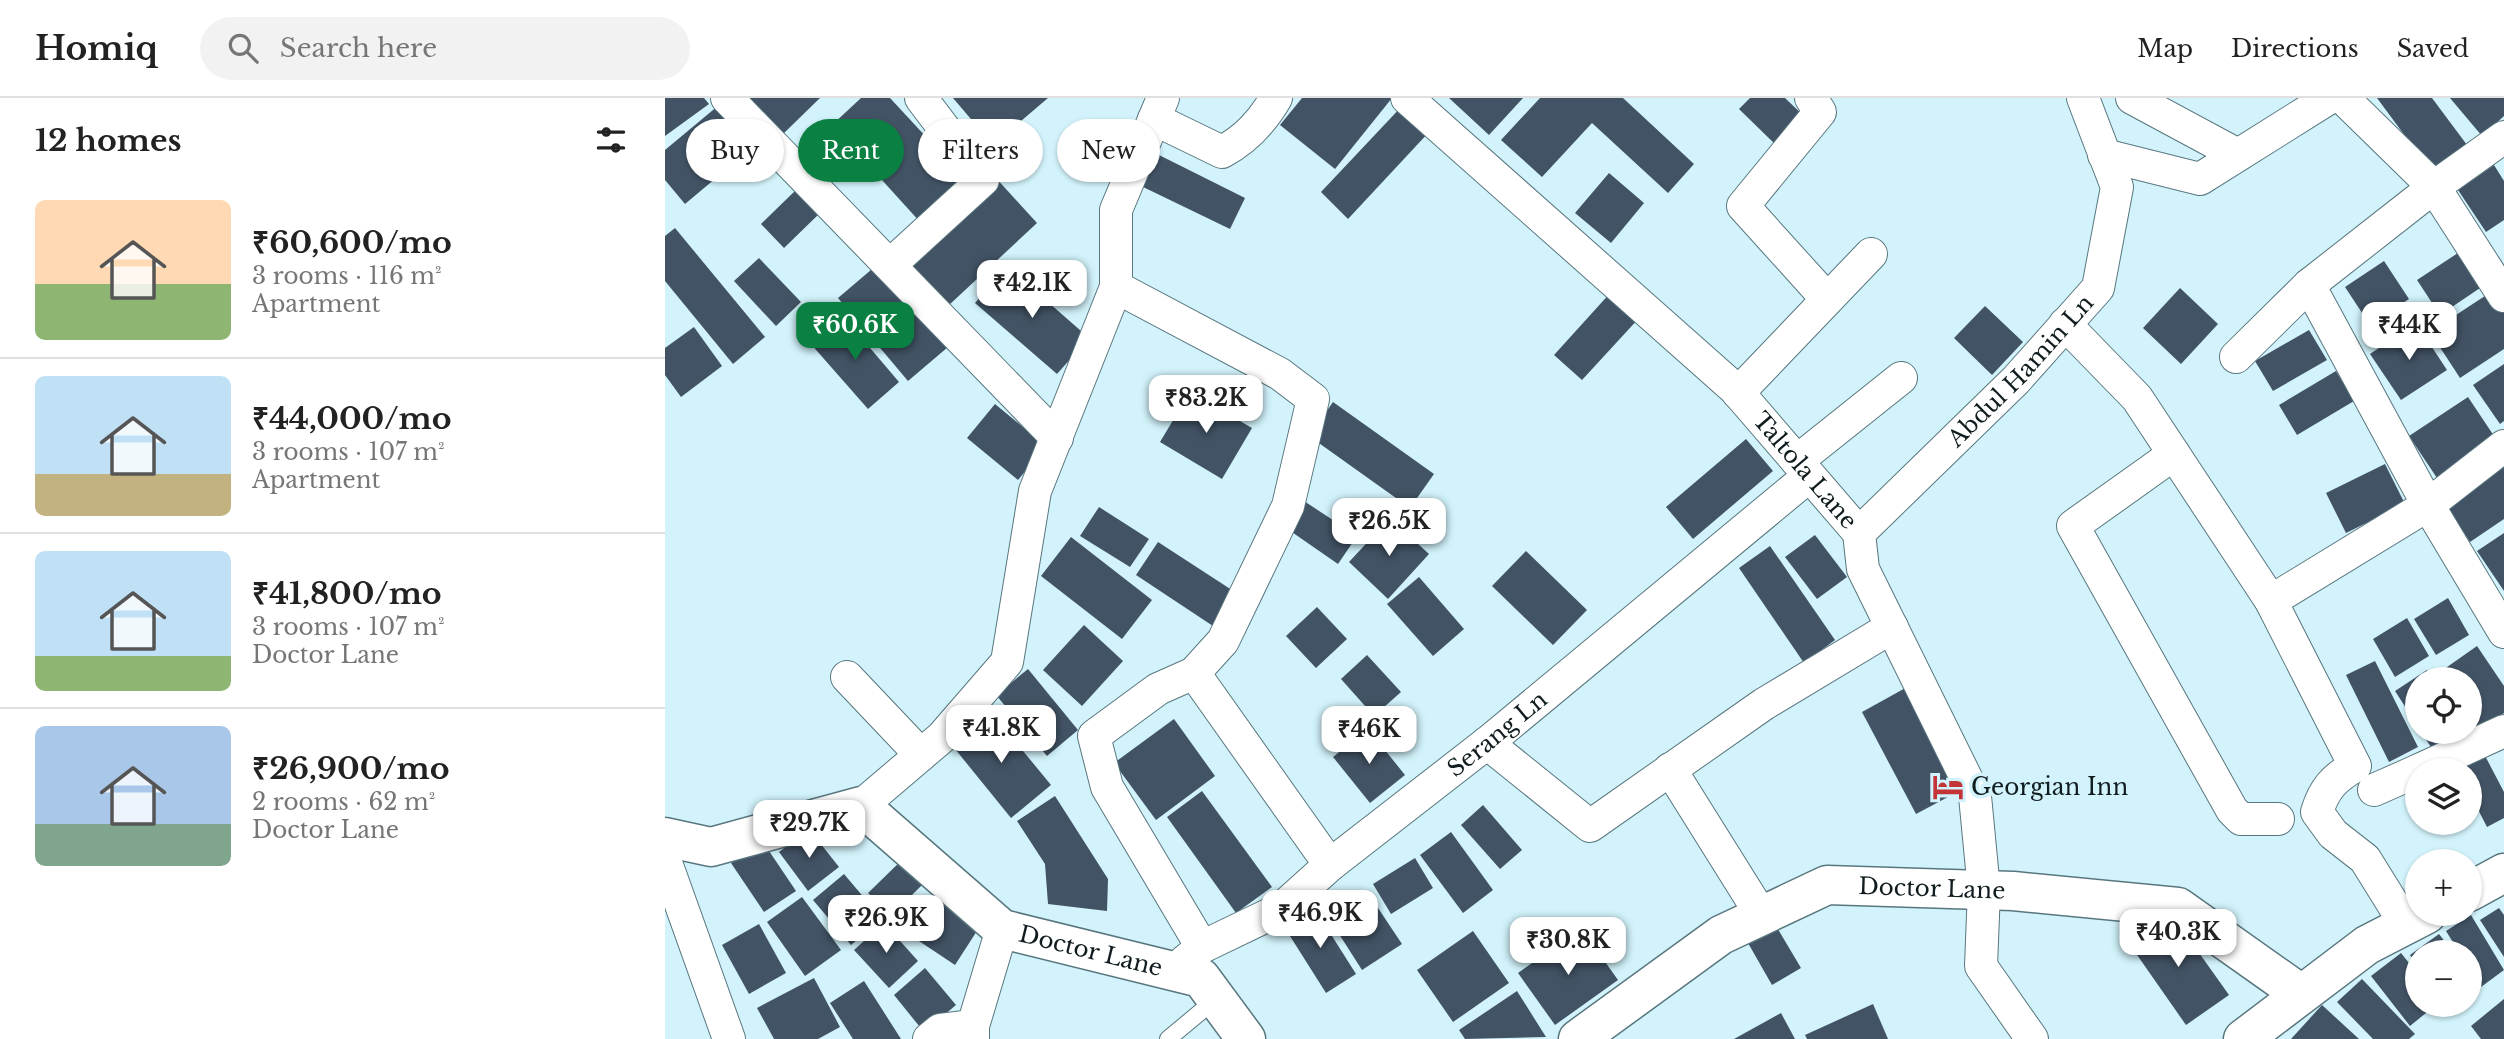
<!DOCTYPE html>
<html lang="en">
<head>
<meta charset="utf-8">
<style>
  body { margin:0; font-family:"Libre Baskerville",serif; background:#f2f2f2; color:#222; height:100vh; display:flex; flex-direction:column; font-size:26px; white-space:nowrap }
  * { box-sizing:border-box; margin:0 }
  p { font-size:23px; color:#767676 }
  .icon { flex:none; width:38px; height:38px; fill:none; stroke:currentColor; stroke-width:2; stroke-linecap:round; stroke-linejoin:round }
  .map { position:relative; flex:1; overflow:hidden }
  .sheet { display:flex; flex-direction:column; background:#fff; width:665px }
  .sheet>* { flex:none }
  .hud { position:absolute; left:21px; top:21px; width:665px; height:63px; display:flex; gap:14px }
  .buttons { position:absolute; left:1740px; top:569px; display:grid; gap:14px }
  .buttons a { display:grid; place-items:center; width:77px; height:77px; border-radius:50%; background:#fff; box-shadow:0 2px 5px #0004; font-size:35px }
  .price { position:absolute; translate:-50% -60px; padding:0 16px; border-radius:14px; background:#fff; color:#222; font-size:23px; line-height:46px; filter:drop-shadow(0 2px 4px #0008) }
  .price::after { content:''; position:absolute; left:50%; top:42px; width:21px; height:16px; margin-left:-10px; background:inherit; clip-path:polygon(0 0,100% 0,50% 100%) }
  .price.current { background:#0b8043; color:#fff }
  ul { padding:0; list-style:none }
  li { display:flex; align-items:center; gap:21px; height:175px; padding:0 35px }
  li+li { border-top:2px solid #e0e0e0 }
  li span { display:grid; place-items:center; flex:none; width:196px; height:140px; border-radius:10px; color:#555 }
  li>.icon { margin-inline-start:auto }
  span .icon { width:84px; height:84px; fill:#fffc; stroke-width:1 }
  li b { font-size:30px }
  h2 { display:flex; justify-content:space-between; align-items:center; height:84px; padding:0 35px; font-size:30px }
  .pill { padding:0 24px; border-radius:32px; background:#fff; box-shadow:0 2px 5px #0004; font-size:24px; line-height:63px }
  .pill.current { background:#0b8043; color:#fff }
  header { display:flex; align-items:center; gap:42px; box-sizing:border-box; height:98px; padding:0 35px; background:#fff; border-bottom:2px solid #e0e0e0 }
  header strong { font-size:33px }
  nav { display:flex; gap:38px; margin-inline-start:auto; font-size:24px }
  .search { width:490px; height:63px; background:#f2f2f2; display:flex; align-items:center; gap:18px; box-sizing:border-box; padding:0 24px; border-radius:38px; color:#767676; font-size:26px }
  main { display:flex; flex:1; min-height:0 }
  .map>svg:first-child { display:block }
  .building { fill:#425365 }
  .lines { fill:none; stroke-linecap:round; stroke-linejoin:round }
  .service-casing { stroke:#58767e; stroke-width:18 }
  .minor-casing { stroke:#58767e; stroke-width:34 }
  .tertiary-casing { stroke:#58767e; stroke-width:41 }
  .secondary-casing { stroke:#58767e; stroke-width:41 }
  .service { stroke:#fff; stroke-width:16 }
  .minor { stroke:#fff; stroke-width:32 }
  .tertiary { stroke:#fff; stroke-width:38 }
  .secondary { stroke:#fff; stroke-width:38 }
  .labels { text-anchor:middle; stroke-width:7; stroke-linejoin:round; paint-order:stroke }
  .street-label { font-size:23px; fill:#101c1f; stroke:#d2f3fb }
  .poi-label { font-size:23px; fill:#101c1f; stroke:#d2f3fb; text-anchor:start }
</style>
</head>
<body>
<header>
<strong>Homiq</strong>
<div class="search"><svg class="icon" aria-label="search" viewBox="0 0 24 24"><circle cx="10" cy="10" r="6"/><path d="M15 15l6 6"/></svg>Search here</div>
<nav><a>Map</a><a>Directions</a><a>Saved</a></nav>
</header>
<main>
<section class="sheet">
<h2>12 homes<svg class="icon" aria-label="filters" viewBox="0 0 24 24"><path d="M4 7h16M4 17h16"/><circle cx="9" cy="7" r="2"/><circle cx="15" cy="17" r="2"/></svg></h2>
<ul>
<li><span style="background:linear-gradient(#ffd9b3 60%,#8fb573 0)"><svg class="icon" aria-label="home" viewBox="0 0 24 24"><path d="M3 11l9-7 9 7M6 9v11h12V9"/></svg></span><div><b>₹60,600/mo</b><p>3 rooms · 116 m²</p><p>Apartment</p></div></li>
<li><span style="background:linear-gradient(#bfe0f5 70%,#c2b280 0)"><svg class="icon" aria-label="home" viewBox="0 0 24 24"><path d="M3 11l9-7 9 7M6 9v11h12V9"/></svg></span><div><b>₹44,000/mo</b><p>3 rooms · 107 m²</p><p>Apartment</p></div></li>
<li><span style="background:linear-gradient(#bfe0f5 75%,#8fb573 0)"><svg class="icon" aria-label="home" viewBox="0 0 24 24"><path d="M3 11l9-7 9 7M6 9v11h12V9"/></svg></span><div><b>₹41,800/mo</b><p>3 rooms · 107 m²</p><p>Doctor Lane</p></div></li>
<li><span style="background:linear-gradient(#a9c7e8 70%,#7fa58c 0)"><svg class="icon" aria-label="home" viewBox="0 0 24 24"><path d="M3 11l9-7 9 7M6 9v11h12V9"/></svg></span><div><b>₹26,900/mo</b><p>2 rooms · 62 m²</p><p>Doctor Lane</p></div></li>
</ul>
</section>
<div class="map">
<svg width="1839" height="941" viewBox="0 0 1839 941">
  <rect width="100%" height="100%" fill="#d2f3fb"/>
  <g class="building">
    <path d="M0 0H39L44 6 0 38Z"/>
    <path d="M81 0H155L117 37Z"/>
    <path d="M196 0H225L302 83 256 125 167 27Z"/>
    <path d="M288 0H383L328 47Z"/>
    <path d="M637 0H727L670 71 615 27Z"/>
    <path d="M784 0H858L824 37Z"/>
    <path d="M875 0H958L1029 66 1003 95 927 25 877 79 836 42Z"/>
    <path d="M1085 0H1120L1142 21 1114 50 1074 11Z"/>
    <path d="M1712 0H1767L1805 51 1769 77Z"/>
    <path d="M1785 0H1839V18L1817 38Z"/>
    <path d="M54 7 88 49 20 106 0 82V52Z"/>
    <path d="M738 7 765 33 683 121 656 94Z"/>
    <path d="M492 56 580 100 565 131 476 88Z"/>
    <path d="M1829 67 1839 83V122L1821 134 1793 92Z"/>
    <path d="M944 75 979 105 946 145 910 115Z"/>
    <path d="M330 79 372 125 283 208 241 162Z"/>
    <path d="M133 90 156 114 119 150 96 126Z"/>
    <path d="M10 130 100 239 68 266 0 183V138Z"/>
    <path d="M1799 151 1821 186 1775 217 1752 182Z"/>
    <path d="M94 160 136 204 111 228 69 183Z"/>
    <path d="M1719 163 1744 201 1705 227 1680 189Z"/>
    <path d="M213 166 283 249 243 283 173 200Z"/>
    <path d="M342 168 424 240 392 276 310 205Z"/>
    <path d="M1515 190 1553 226 1516 266 1478 230Z"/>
    <path d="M947 193 975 219 917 282 889 257Z"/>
    <path d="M1826 194 1839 214V251L1795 280 1765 234Z"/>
    <path d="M1320 208 1358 244 1327 277 1289 240Z"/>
    <path d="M177 217 234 284 203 311 145 245Z"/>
    <path d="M1751 225 1782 272 1736 302 1705 256Z"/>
    <path d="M29 229 57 268 16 299 0 277V250Z"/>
    <path d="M1644 232 1662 262 1608 293 1590 263Z"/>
    <path d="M1839 266V323L1835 326 1808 287Z"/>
    <path d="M1671 273 1689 303 1632 337 1614 307Z"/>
    <path d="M525 294 587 330 557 381 495 344Z"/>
    <path d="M1803 299 1831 341 1772 380 1744 338Z"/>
    <path d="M668 304 769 376 745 410 644 338Z"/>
    <path d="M330 306 381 348 353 382 302 340Z"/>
    <path d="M1081 341 1108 373 1028 441 1001 409Z"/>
    <path d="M1720 366 1740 406 1681 435 1661 395Z"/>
    <path d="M1839 367V421L1805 444 1780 406Z"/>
    <path d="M639 403 692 438 673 466 621 430Z"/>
    <path d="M434 409 484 441 465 469 415 438Z"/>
    <path d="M725 420 764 456 723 501 684 464Z"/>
    <path d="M1839 435V493L1812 453Z"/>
    <path d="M1150 437 1182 479 1152 501 1120 459Z"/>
    <path d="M406 439 487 502 457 541 376 478Z"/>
    <path d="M493 444 573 496 551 530 471 477Z"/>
    <path d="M1105 448 1170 542 1139 565 1074 470Z"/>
    <path d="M861 453 922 512 888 547 827 488Z"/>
    <path d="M754 479 799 531 768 558 722 506Z"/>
    <path d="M1783 500 1804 537 1771 557 1749 521Z"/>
    <path d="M652 509 682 541 651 570 621 538Z"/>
    <path d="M1742 520 1764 558 1730 579 1708 541Z"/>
    <path d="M419 527 458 563 417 608 378 572Z"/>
    <path d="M1812 548 1839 588V615L1813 632 1804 618V581H1779L1775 574Z"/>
    <path d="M702 557 736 594 709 618 676 581Z"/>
    <path d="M1710 563 1753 649 1724 664 1681 577Z"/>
    <path d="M363 571 413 632 382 658 331 597Z"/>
    <path d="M1762 572 1768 581H1752V627L1730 593Z"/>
    <path d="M1244 588 1298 691 1251 716 1197 614Z"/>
    <path d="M326 614 386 687 346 720 286 646Z"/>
    <path d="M509 621 550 678 491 722 449 665Z"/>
    <path d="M703 631 740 677 705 705 668 659Z"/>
    <path d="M1756 634H1802L1770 655Z"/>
    <path d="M1817 652 1839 694V720L1822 729 1804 694V672H1792L1789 666Z"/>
    <path d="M537 693 607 789 571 815 502 719Z"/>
    <path d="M390 698 443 781 442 813 383 806 380 766 352 723Z"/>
    <path d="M818 707 857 752 835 771 796 727Z"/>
    <path d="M144 731 174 769 143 793 114 754Z"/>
    <path d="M786 734 828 792 798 815 755 757Z"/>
    <path d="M98 744 131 793 99 814 66 765Z"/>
    <path d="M240 759 262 782 226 818 203 795Z"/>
    <path d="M750 760 768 790 726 816 708 786Z"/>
    <path d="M179 776 217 821 186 847 148 802Z"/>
    <path d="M277 794 319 822 290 867 248 839Z"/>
    <path d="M137 799 176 852 140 878 102 824Z"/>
    <path d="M648 808 691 876 661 895 618 827Z"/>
    <path d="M713 810 737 846 697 872 674 836Z"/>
    <path d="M1834 810 1839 817V859L1815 822Z"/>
    <path d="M1505 814 1564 897 1521 927 1463 844Z"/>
    <path d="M1806 817 1839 872 1816 889 1804 870V854H1794L1781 833Z"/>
    <path d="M1107 821 1136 870 1107 887 1079 838Z"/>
    <path d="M219 825 253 863 224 890 189 852Z"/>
    <path d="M94 826 121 875 84 896 57 847Z"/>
    <path d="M916 830 953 882 890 927 853 875Z"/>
    <path d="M808 833 844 885 788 924 752 872Z"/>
    <path d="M1774 836 1788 854H1752V867L1745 857Z"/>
    <path d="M1736 855 1752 875V906H1772L1745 928 1706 878Z"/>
    <path d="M260 870 291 907 259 934 229 897Z"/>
    <path d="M149 880 175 929 153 941H109L92 910Z"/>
    <path d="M1697 881 1750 936 1744 941H1708L1672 904Z"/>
    <path d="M199 883 236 941H188L165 905Z"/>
    <path d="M852 893 881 939 800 941 794 932Z"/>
    <path d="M1839 901V941H1816L1806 928Z"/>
    <path d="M1208 906 1223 941H1142L1140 937Z"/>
    <path d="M1657 907 1694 941H1626Z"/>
    <path d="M1116 915 1130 941H1069Z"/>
  </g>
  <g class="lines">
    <defs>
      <path id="service" d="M503 941 551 901"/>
      <g id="minor">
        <path d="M62 0 392 340"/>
        <path id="s1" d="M742 0 1070 291 1194 435 1198 471 1310 698 1319 792 1316 868 1367 941"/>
        <path d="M1146 0 1155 14 1078 108 1162 201"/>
        <path d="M1467 0 1573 57"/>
        <path d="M1678 0 1769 89 1839 198"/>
        <path d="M489 21 557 54C581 41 597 24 611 0"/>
        <path d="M1439 57 1535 81 1664 0"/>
        <path d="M225 167 318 82 256 0"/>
        <path d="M1644 187 1763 407 1839 534"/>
        <path d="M451 189 615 276 648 301 623 408 558 543 529 575 493 591 429 638 442 689 537 849"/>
        <path d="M1400 226 1472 300 1606 503 1690 668C1669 680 1659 691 1652 714L1668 736 1700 761 1741 827"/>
        <path d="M1571 259 1644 187 1769 89 1839 39"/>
        <path d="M1073 295 1206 156"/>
        <path d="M1509 356 1408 428 1567 712 1576 721H1613"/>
        <path d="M1132 363 1236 280"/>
        <path id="s2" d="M1194 435 1351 282 1433 190 1452 89 1418 0"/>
        <path d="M1606 503 1763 407 1839 348"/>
        <path d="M529 575 665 767"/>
        <path d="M182 579 256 657"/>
        <path d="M822 645 925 728 1099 606 1227 529"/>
        <path d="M1005 671 1097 818"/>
        <path d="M1754 672 1839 633"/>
        <path d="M1709 692 1752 673"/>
        <path d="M196 708 277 639 342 564 370 393 451 189V112L498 0"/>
        <path d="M0 762 64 941"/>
        <path id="s3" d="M520 863 537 849 616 811 665 767 822 645 1144 378"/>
        <path d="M264 941 275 932 308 928"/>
        <path d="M308 941V928L337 831"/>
      </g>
      <g id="tertiary">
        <path id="s4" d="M0 739 46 749 196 708 337 831 536 880 581 941"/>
        <path id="s5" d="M913 941 1056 837 1162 787 1348 793 1513 809 1636 896"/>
      </g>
      <g id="secondary">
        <path d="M1804 794 1839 775"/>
        <path d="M1578 941 1702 847 1762 816"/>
      </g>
    </defs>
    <use href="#service" class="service-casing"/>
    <use href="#minor" class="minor-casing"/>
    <use href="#tertiary" class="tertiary-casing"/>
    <use href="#secondary" class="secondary-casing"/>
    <use href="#service" class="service"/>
    <use href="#minor" class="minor"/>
    <use href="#tertiary" class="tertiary"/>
    <use href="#secondary" class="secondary"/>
  </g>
  <defs>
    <symbol id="hotel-bare" viewBox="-9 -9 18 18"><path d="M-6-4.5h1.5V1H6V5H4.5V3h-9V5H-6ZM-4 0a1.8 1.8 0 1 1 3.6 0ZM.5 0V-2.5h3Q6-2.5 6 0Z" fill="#c33437" stroke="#d2f3fb" stroke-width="2.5" paint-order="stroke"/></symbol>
  </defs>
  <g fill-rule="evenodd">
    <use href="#hotel-bare" x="1261" y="667" width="44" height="44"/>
  </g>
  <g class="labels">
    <g class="street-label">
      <text dy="8" stroke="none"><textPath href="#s2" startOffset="229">Abdul Hamin Ln</textPath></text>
      <text dy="8" stroke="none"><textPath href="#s1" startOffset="546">Taltola Lane</textPath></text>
      <text dy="8" stroke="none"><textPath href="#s3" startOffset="388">Serang Ln</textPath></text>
      <text dy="8" stroke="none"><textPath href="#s5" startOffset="399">Doctor Lane</textPath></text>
      <text dy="8" stroke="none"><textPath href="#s4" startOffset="481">Doctor Lane</textPath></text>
    </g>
    <g class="poi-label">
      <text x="1306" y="697">Georgian Inn</text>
    </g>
  </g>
</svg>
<div class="buttons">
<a><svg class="icon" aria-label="locate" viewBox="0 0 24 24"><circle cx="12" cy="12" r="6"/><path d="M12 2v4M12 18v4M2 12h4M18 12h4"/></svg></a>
<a><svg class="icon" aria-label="layers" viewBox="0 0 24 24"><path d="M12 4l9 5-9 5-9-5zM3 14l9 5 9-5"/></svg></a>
<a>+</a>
<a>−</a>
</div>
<b class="price" style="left:367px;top:222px">₹42.1K</b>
<b class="price current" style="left:190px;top:264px">₹60.6K</b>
<b class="price" style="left:1744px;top:264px">₹44K</b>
<b class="price" style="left:541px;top:337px">₹83.2K</b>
<b class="price" style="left:724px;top:460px">₹26.5K</b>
<b class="price" style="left:336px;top:667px">₹41.8K</b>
<b class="price" style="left:704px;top:668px">₹46K</b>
<b class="price" style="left:144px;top:762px">₹29.7K</b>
<b class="price" style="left:655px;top:852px">₹46.9K</b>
<b class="price" style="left:221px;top:857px">₹26.9K</b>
<b class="price" style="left:1513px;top:871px">₹40.3K</b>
<b class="price" style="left:903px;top:879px">₹30.8K</b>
<div class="hud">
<a class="pill">Buy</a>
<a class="pill current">Rent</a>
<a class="pill">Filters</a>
<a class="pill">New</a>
</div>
</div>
</main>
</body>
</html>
